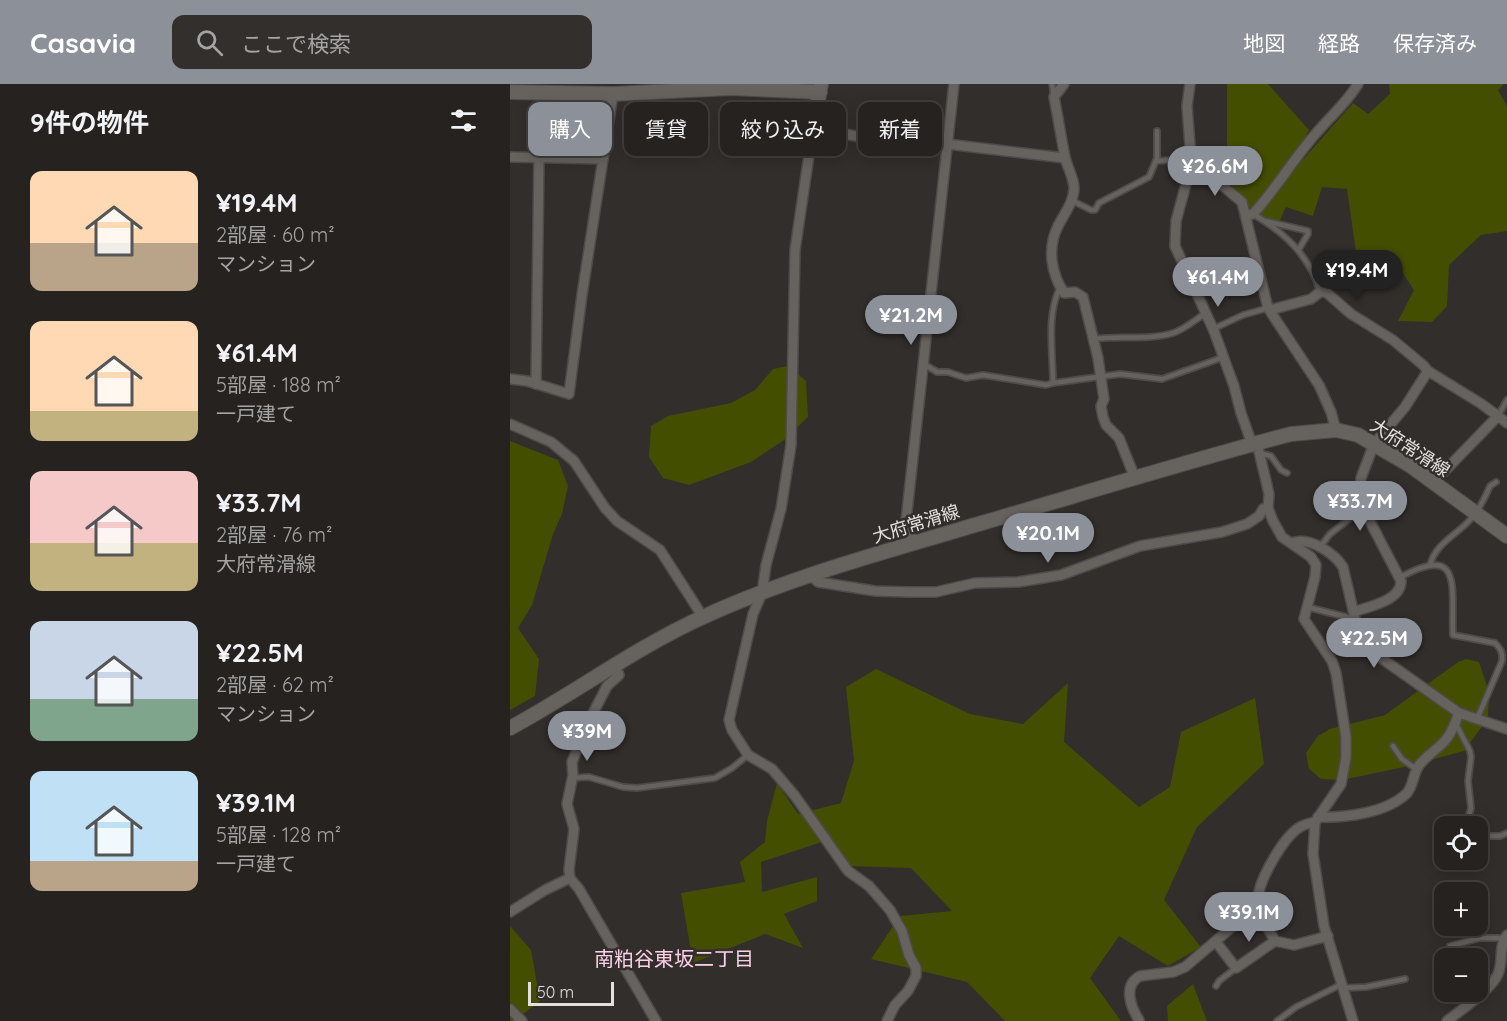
<!DOCTYPE html>
<html lang="ja">
<head>
<meta charset="utf-8">
<style>
  body { margin:0; font-family:Quicksand,"Noto Sans JP",sans-serif; background:#322f2d; color:#f1f3f6; height:100vh; display:flex; flex-direction:column; font-size:22px; white-space:nowrap }
  * { box-sizing:border-box; margin:0 }
  p { font-size:20px; color:#a4a4a5 }
  .icon { flex:none; width:33px; height:33px; fill:none; stroke:currentColor; stroke-width:2; stroke-linecap:round; stroke-linejoin:round }
  .map { position:relative; flex:1; overflow:hidden }
  .drawer { display:flex; flex-direction:column; background:#262220; width:510px }
  .drawer>* { flex:none }
  .guide { position:absolute; left:18px; top:18px; width:570px; height:54px; display:flex; gap:12px }
  .buttons { position:absolute; left:924px; top:732px; display:grid; gap:12px }
  .buttons a { display:grid; place-items:center; width:54px; height:54px; border-radius:12px; background:#262220; box-shadow:0 3px 15px #0003,0 0 0 2px #423f3e; font-size:30px }
  .scale { position:absolute; left:18px; bottom:15px; width:86px; box-sizing:border-box; padding-left:6px; border:3px solid #e3e0de; border-top:0; font-size:16px; line-height:21px; white-space:nowrap; color:#e3e0de; -webkit-text-stroke:4px #322e2b; paint-order:stroke }
  .price { position:absolute; translate:-50% -51px; padding:0 14px; border-radius:21px; background:#8c9099; color:#fff; font-size:20px; line-height:39px; filter:drop-shadow(0 2px 3px #0008) }
  .price::after { content:''; position:absolute; left:50%; top:36px; width:18px; height:14px; margin-left:-9px; background:inherit; clip-path:polygon(0 0,100% 0,50% 100%) }
  .price.on { background:#222; color:#fff }
  ul { padding:0; list-style:none }
  li { display:flex; align-items:center; gap:18px; height:150px; padding:0 30px }
  li span { display:grid; place-items:center; flex:none; width:168px; height:120px; border-radius:12px; color:#555 }
  li>.icon { margin-inline-start:auto }
  span .icon { width:72px; height:72px; fill:#fffc; stroke-width:1 }
  li b { font-size:26px }
  h2 { display:flex; justify-content:space-between; align-items:center; height:72px; padding:0 30px; font-size:26px }
  .chip { padding:0 21px; border-radius:12px; background:#262220; box-shadow:0 3px 15px #0003,0 0 0 2px #423f3e; font-size:21px; line-height:54px }
  .chip.on { background:#8c9099; color:#fff }
  header { display:flex; align-items:center; gap:36px; box-sizing:border-box; height:84px; padding:0 30px; background:#8c9099; color:#fff }
  header strong { font-size:28px }
  nav { display:flex; gap:33px; margin-inline-start:auto; font-size:21px }
  .search { width:420px; height:54px; background:#322f2d; display:flex; align-items:center; gap:15px; box-sizing:border-box; padding:0 21px; border-radius:12px; color:#a4a4a5; font-size:22px }
  main { display:flex; flex:1; min-height:0 }
  .map>svg:first-child { display:block }
  .green { fill:#444e00 }
  .lines { fill:none; stroke-linecap:round; stroke-linejoin:round }
  .lane-casing { stroke:#4e4b49; stroke-width:8 }
  .street-casing { stroke:#4e4b49; stroke-width:12 }
  .secondary-casing { stroke:#4e4b49; stroke-width:16 }
  .lane { stroke:#66625e; stroke-width:4.5 }
  .street { stroke:#66625e; stroke-width:9 }
  .secondary { stroke:#66625e; stroke-width:14 }
  .labels { text-anchor:middle; stroke-width:5; stroke-linejoin:round; paint-order:stroke }
  .street-label { font-size:18px; fill:#e3e0de; stroke:#322e2b }
  .neighbourhood-label { font-size:20px; fill:#fdd0ea; stroke:#322e2b }
</style>
</head>
<body>
<header>
<strong>Casavia</strong>
<div class="search"><svg class="icon" aria-label="search" viewBox="0 0 24 24"><circle cx="10" cy="10" r="6"/><path d="M15 15l6 6"/></svg>ここで検索</div>
<nav><a>地図</a><a>経路</a><a>保存済み</a></nav>
</header>
<main>
<section class="drawer">
<h2>9件の物件<svg class="icon" aria-label="filters" viewBox="0 0 24 24"><path d="M4 7h16M4 17h16"/><circle cx="9" cy="7" r="2"/><circle cx="15" cy="17" r="2"/></svg></h2>
<ul>
<li><span style="background:linear-gradient(#ffd9b3 60%,#b9a48a 0)"><svg class="icon" aria-label="home" viewBox="0 0 24 24"><path d="M3 11l9-7 9 7M6 9v11h12V9"/></svg></span><div><b>¥19.4M</b><p>2部屋 · 60 m²</p><p>マンション</p></div></li>
<li><span style="background:linear-gradient(#ffd9b3 75%,#c2b280 0)"><svg class="icon" aria-label="home" viewBox="0 0 24 24"><path d="M3 11l9-7 9 7M6 9v11h12V9"/></svg></span><div><b>¥61.4M</b><p>5部屋 · 188 m²</p><p>一戸建て</p></div></li>
<li><span style="background:linear-gradient(#f6c9c9 60%,#c2b280 0)"><svg class="icon" aria-label="home" viewBox="0 0 24 24"><path d="M3 11l9-7 9 7M6 9v11h12V9"/></svg></span><div><b>¥33.7M</b><p>2部屋 · 76 m²</p><p>大府常滑線</p></div></li>
<li><span style="background:linear-gradient(#c9d6e8 65%,#7fa58c 0)"><svg class="icon" aria-label="home" viewBox="0 0 24 24"><path d="M3 11l9-7 9 7M6 9v11h12V9"/></svg></span><div><b>¥22.5M</b><p>2部屋 · 62 m²</p><p>マンション</p></div></li>
<li><span style="background:linear-gradient(#bfe0f5 75%,#b9a48a 0)"><svg class="icon" aria-label="home" viewBox="0 0 24 24"><path d="M3 11l9-7 9 7M6 9v11h12V9"/></svg></span><div><b>¥39.1M</b><p>5部屋 · 128 m²</p><p>一戸建て</p></div></li>
</ul>
</section>
<div class="map">
<svg width="997" height="937" viewBox="0 0 997 937">
  <rect width="100%" height="100%" fill="#322e2b"/>
  <g class="green">
    <path d="M717 0H758L799 46 767 105 843 19 858 30 880 10 879 0H994L988 6 997 22V147L971 151 939 181 937 222 922 238 888 237 904 206 887 180 848 182 837 105 812 103 803 132 776 123 766 145 744 128 712 94 717 68Z"/>
    <path d="M278 282 296 297 298 333 274 356 241 378 179 401 153 394 139 373 141 342 158 332 221 319 245 306 263 285Z"/>
    <path d="M0 357 48 376 58 402 52 430 43 450 22 521 8 544 29 575 25 612 0 626Z"/>
    <path d="M956 575 969 578 979 608 978 634 954 667 894 683 832 696 811 695 799 685 796 669 808 652 820 645 875 631 948 578Z"/>
    <path d="M366 585 460 630 513 640 558 599 554 658 629 723 660 703 671 648 745 614 754 680 687 743 654 816 691 863 658 882 609 852 580 894 611 937H495L457 898 361 875 390 832 442 827 401 784 338 782 321 755 251 778 252 808 307 793V817L274 830 293 864 255 850 183 879 171 809 235 798 230 778 255 758 257 737 267 699 288 730 331 719 344 677 336 603Z"/>
    <path d="M0 842 21 866 30 917 4 937H0Z"/>
    <path d="M683 900 697 937H658L657 922Z"/>
  </g>
  <g class="lines">
    <defs>
      <g id="lane">
        <path d="M542 0 544 13"/>
        <path d="M646 77 681 75"/>
        <path d="M561 116 581 126H585L589 119 639 93 647 74V47"/>
        <path d="M743 130C775 149 800 172 810 208"/>
        <path d="M755 137 798 147V150L789 165"/>
        <path d="M703 245 733 231 758 224"/>
        <path d="M583 255C610 251 637 257 663 249 674 246 686 235 696 229"/>
        <path d="M414 280 427 288H438L456 294 473 291 536 301 543 299C543 268 536 232 550 203"/>
        <path d="M543 299 610 290 652 295 714 273"/>
        <path d="M988 332 997 316"/>
        <path d="M749 369 761 372 771 386 777 389"/>
        <path d="M810 463 820 450 853 424"/>
        <path d="M920 481C925 461 944 452 958 438 967 429 975 414 980 402L986 398"/>
        <path d="M889 494C954 458 941 504 943 551L985 559C991 565 993 569 992 577L967 635"/>
        <path d="M797 523 844 535"/>
        <path d="M946 640 960 667 961 673 958 697 961 724 956 742"/>
        <path d="M883 662 892 675 906 685"/>
        <path d="M62 694 79 693 113 703 127 704 205 694 222 684 238 671"/>
        <path d="M968 752H990L997 749"/>
        <path d="M940 862 970 854H994"/>
        <path d="M706 902 709 897 726 884"/>
        <path d="M833 904 856 903 895 895"/>
        <path d="M767 937 786 923 832 900"/>
      </g>
      <g id="street">
        <path d="M554 0 544 13C548 33 551 53 555 73 557 83 564 94 564 104 564 118 554 130 548 142 537 164 541 189 554 209L565 208 573 213 588 274 594 315 591 322 593 333 596 341 609 354 625 394"/>
        <path d="M680 0 677 22 681 75 679 89 666 137 665 162 704 247 724 302 731 329 742 360"/>
        <path d="M0 73 93 75"/>
        <path d="M679 89 698 94 713 102 732 118 758 224 809 301 821 328 826 346"/>
        <path d="M737 131 743 130C767 104 785 72 809 46 823 30 837 18 848 0"/>
        <path d="M760 226 801 215 810 208H816L841 230 883 256 913 281 918 287"/>
        <path d="M0 295 17 297 59 310 72 211 103 10"/>
        <path d="M26 300 29 72"/>
        <path d="M0 340 41 358 64 377 95 424 107 437 150 466 193 533"/>
        <path d="M747 359 756 397 759 410 758 424 763 437 772 453 801 473 806 481 805 493 794 535 822 577 826 589 836 653V674L831 700 805 738 803 770 814 842 843 937"/>
        <path d="M923 399 988 332 997 339"/>
        <path d="M403 459 396 437 444 0"/>
        <path d="M782 459C799 452 824 469 833 483L847 543 853 555 864 569 949 629 997 645"/>
        <path d="M301 491 308 498 365 507 398 508H426L465 499 508 498 551 491 630 462 712 448 737 440 749 432 753 425 758 424"/>
        <path d="M844 528C859 522 891 517 891 497L853 424 849 411 851 394 864 360 895 323 918 287 970 319 988 332"/>
        <path d="M105 582 109 591 97 602 79 637 62 678 63 691 57 720 64 745 59 786 60 794 69 805 146 937"/>
        <path d="M808 733C835 734 877 729 897 709 904 701 903 688 910 680 918 670 930 664 937 654 943 647 945 638 949 629"/>
        <path d="M0 828 35 806 60 794"/>
        <path d="M765 857 784 861 818 852"/>
        <path d="M706 858 726 884 765 857 748 826"/>
        <path d="M0 925 12 937"/>
        <path d="M629 936C620 922 613 901 630 892L663 888 675 883 735 832 748 826C748 820 747 814 749 808 753 790 775 750 792 742 796 740 801 739 805 738"/>
        <path d="M377 937 385 921 398 907 406 892V884L399 871 392 847 380 826 359 802 338 787 285 712 262 685 238 671 222 646 219 636 243 530 252 509 256 481 271 425 281 361 285 166 303 44 388 60H437L555 74"/>
        <path d="M937 937C952 925 978 908 987 892 994 880 988 862 997 851"/>
      </g>
      <g id="secondary">
        <path d="M0 8 103 10 221 4 310 8"/>
        <path d="M303 44 311 0"/>
        <path d="M0 644C65 609 125 564 193 533 282 492 378 467 472 439 575 409 678 377 781 350L826 346 848 351 901 382 997 452"/>
      </g>
    </defs>
    <use href="#lane" class="lane-casing"/>
    <use href="#street" class="street-casing"/>
    <use href="#secondary" class="secondary-casing"/>
    <use href="#lane" class="lane"/>
    <use href="#street" class="street"/>
    <use href="#secondary" class="secondary"/>
  </g>
  <g class="labels">
    <g class="street-label">
      <text transform="translate(900 364) rotate(33)" y="6">大府常滑線</text>
      <text transform="translate(406 440) rotate(-17)" y="6">大府常滑線</text>
    </g>
    <g class="neighbourhood-label">
      <text x="164" y="882">南粕谷東坂二丁目</text>
    </g>
  </g>
</svg>
<div class="buttons">
<a><svg class="icon" aria-label="locate" viewBox="0 0 24 24"><circle cx="12" cy="12" r="6"/><path d="M12 2v4M12 18v4M2 12h4M18 12h4"/></svg></a>
<a>+</a>
<a>−</a>
</div>
<div class="scale">50 m</div>
<b class="price" style="left:705px;top:113px">¥26.6M</b>
<b class="price on" style="left:847px;top:217px">¥19.4M</b>
<b class="price" style="left:708px;top:224px">¥61.4M</b>
<b class="price" style="left:401px;top:262px">¥21.2M</b>
<b class="price" style="left:850px;top:448px">¥33.7M</b>
<b class="price" style="left:538px;top:480px">¥20.1M</b>
<b class="price" style="left:864px;top:585px">¥22.5M</b>
<b class="price" style="left:77px;top:678px">¥39M</b>
<b class="price" style="left:739px;top:859px">¥39.1M</b>
<div class="guide">
<a class="chip on">購入</a>
<a class="chip">賃貸</a>
<a class="chip">絞り込み</a>
<a class="chip">新着</a>
</div>
</div>
</main>
</body>
</html>
